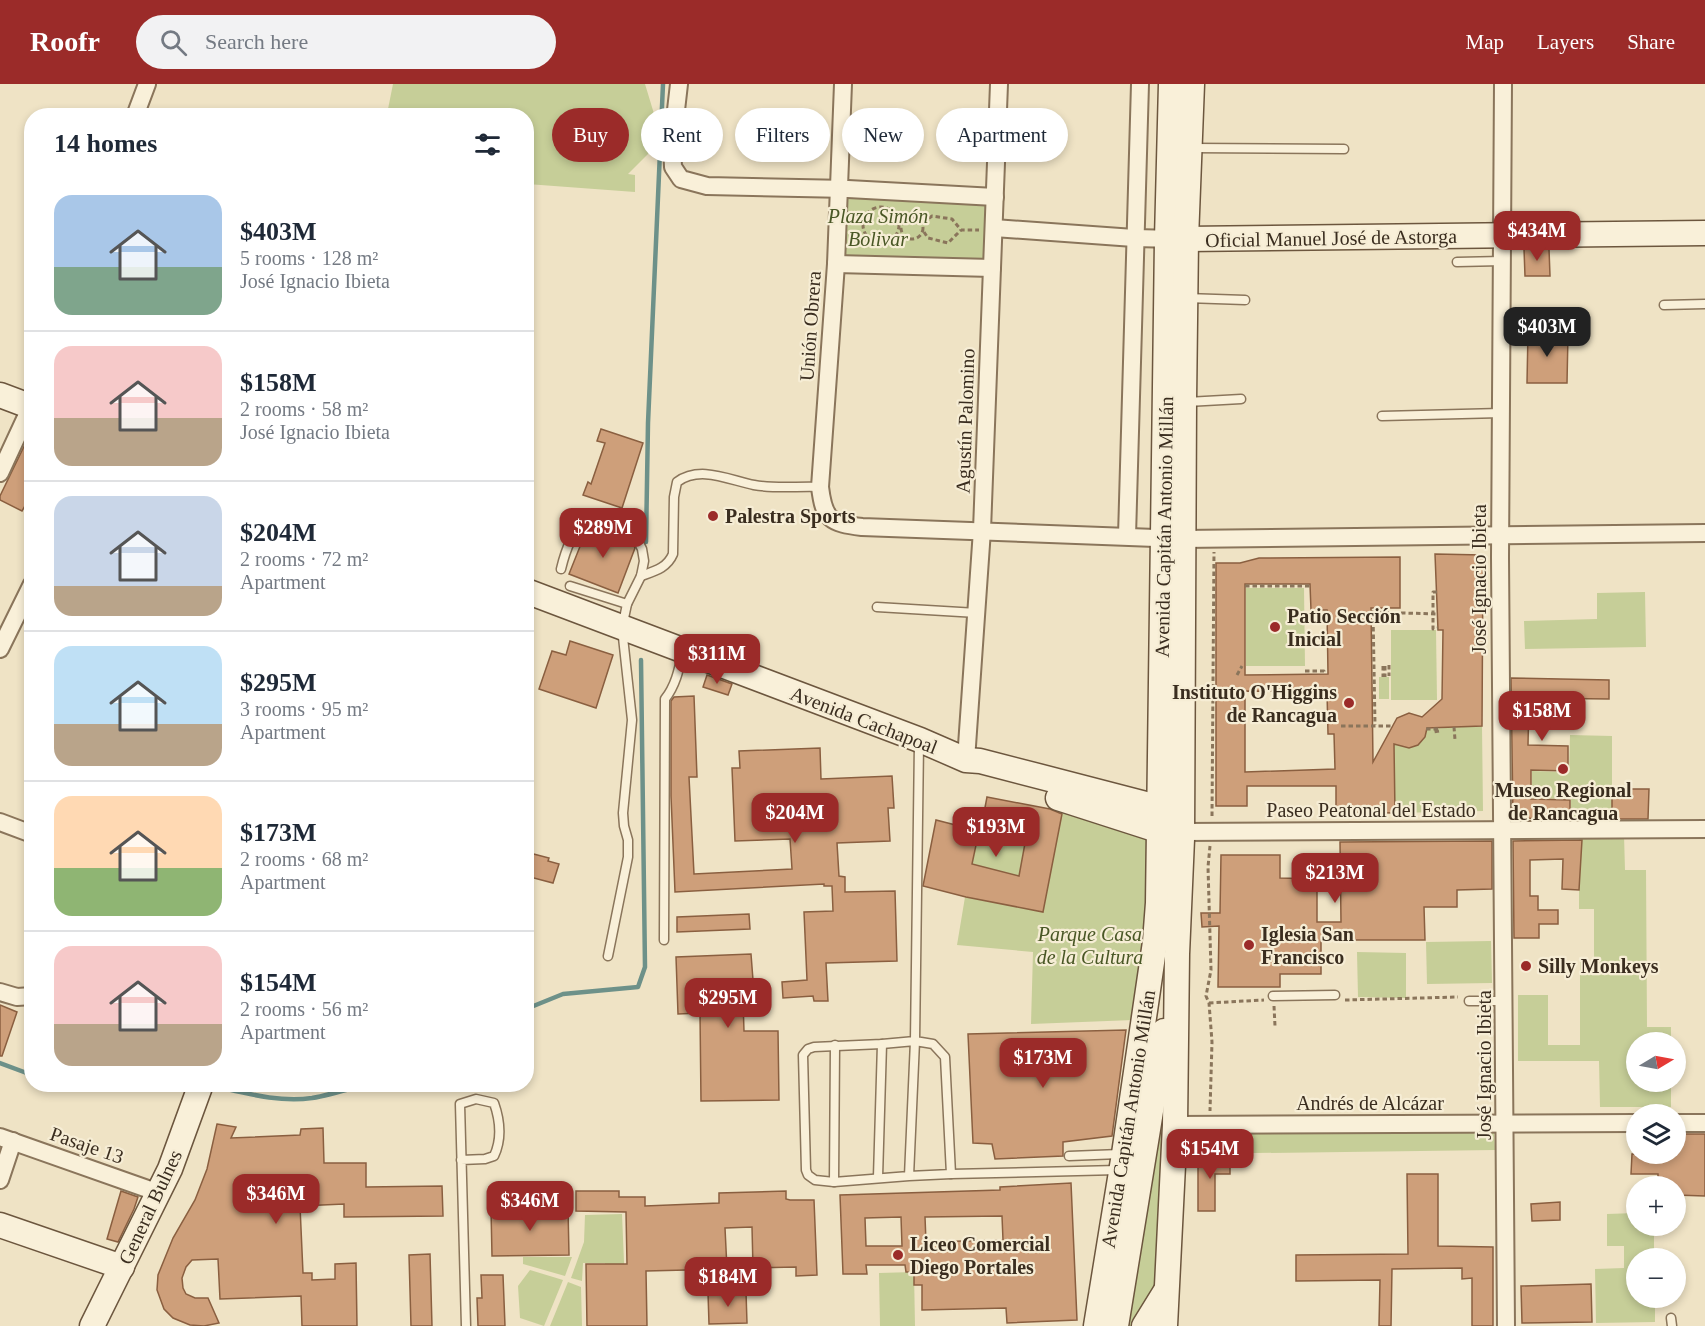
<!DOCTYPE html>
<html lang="en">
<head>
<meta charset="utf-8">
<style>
  body { margin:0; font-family:Georgia,serif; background:#f2f2f3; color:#1f2937; height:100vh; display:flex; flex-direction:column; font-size:22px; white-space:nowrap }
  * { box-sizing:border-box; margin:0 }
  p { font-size:20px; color:#747a83 }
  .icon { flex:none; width:33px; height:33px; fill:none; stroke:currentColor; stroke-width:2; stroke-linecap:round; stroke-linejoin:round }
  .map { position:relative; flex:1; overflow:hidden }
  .details { position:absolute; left:24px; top:24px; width:510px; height:984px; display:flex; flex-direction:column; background:#fff; border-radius:24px; box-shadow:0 3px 9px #0003 }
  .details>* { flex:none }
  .guide { position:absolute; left:552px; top:24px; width:570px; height:54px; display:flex; gap:12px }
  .needle { width:39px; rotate:80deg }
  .buttons { position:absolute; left:1626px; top:948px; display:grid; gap:12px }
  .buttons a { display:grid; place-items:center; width:60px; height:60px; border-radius:50%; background:#fff; box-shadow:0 3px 9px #0003; font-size:30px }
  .price { position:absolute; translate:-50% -51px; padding:0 14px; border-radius:12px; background:#9b2b29; color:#fff; font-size:20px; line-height:39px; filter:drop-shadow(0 2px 3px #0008) }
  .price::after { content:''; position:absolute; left:50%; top:36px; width:18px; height:14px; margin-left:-9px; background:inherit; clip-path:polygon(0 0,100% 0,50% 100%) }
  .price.on { background:#222; color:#fff }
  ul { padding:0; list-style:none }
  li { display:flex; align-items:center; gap:18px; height:150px; padding:0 30px }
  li+li { border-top:2px solid #e0e1e3 }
  li span { display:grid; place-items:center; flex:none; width:168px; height:120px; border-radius:18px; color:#555 }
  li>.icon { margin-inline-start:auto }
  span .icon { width:72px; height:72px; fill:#fffc; stroke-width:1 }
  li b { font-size:26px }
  h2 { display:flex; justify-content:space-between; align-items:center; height:72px; padding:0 30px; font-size:26px }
  .pill { padding:0 21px; border-radius:27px; background:#fff; box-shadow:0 3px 9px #0003; font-size:21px; line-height:54px }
  .pill.on { background:#9b2b29; color:#fff }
  header { display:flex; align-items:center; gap:36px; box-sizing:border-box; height:84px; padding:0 30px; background:#9b2b29; color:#fff }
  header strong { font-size:28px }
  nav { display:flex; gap:33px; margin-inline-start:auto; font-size:21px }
  .search { width:420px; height:54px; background:#f2f2f3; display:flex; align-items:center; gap:15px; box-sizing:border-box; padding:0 21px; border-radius:33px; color:#747a83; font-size:22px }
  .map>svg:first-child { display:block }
  .green { fill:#c6ce98 }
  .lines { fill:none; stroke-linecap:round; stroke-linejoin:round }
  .stream { stroke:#6d9189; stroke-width:4.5 }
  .building { fill:#ce9f7a; stroke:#8a5f40; stroke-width:1.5; fill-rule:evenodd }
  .lane-casing { stroke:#8a755b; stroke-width:11 }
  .street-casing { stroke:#8a755b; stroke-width:20 }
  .secondary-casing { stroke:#6c563e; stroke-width:27 }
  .path { stroke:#8a755b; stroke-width:3; stroke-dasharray:4.5 3; stroke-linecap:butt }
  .lane { stroke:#f9f0d9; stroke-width:8 }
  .street { stroke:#f9f0d9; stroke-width:16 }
  .secondary { stroke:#f9f0d9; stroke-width:24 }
  .poi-dot { fill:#9b2b29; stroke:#f6edd5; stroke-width:2 }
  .labels { text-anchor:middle; stroke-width:4.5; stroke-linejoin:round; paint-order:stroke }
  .park-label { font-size:20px; font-style:italic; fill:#495725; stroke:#f6edd5 }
  .street-label { font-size:20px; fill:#3a2d1f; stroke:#f6edd5 }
  .poi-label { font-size:20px; font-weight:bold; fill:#3a2d1f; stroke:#f6edd5; text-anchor:start }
</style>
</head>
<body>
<header>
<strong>Roofr</strong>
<div class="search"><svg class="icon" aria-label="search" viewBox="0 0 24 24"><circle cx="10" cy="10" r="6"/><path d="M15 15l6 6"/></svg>Search here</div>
<nav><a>Map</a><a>Layers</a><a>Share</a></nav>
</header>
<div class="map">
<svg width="1705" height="1242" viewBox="0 0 1705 1242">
  <rect width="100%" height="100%" fill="#efe3c5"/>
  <g class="green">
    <path d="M393 0H645L655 33 650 68 628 90 635 91V108L527 100 526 32 390 31 388 25Z"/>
    <path d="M848 109 987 119 983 179 843 174Z"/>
    <path d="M1246 504H1304L1305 582H1246Z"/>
    <path d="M1645 508 1646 563 1525 565 1524 537 1597 535V509Z"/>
    <path d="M1391 546H1436L1437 616H1391Z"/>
    <rect x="1379" y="593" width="10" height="22"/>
    <path d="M1482 642 1483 727 1395 729 1394 655 1409 664C1420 661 1425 657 1426 645Z"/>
    <path d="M1570 651 1612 652V737H1571V715L1532 714V687L1569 688Z"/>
    <path d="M1062 728 1151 757 1149 853 1133 936 1031 940 1033 868 957 861 965 813 1043 828Z"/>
    <path d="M983 734 1028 743 1019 792 972 780Z"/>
    <path d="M1579 751H1624L1625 786H1646L1647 943H1671V958H1636V998H1671V1023H1600L1599 977H1518V911H1548V961H1580V878H1594V825H1579Z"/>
    <path d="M1491 857 1492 899 1427 900 1426 858Z"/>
    <path d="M1357 868 1406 869V914L1358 913Z"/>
    <path d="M1165 976 1160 1198 1133 1242H1124Z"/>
    <path d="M1194 1046H1494L1495 1066 1183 1070 1184 1050Z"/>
    <path d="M1636 1129V1142H1654V1174H1636V1214H1655V1238L1596 1239 1595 1185 1624 1184V1162H1607V1130Z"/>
    <path d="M622 1130 625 1202H606L605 1179H583L582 1197 571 1194 584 1158 585 1131Z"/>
    <path d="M523 1173H572L565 1192 523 1180Z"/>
    <path d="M530 1186 563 1196 544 1242 520 1234 518 1202Z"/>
    <path d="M914 1188 915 1242H880L879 1189Z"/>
    <path d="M568 1198 581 1203 582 1242H550Z"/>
  </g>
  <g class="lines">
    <g class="stream">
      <path d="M646 458 648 339 663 0"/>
      <path d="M526 925 563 910 638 903 645 883 641 576"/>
      <path d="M0 979 32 991"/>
      <path d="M65 1000 93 1002 104 1000"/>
      <path d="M209 1001C242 1008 277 1019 312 1014 330 1011 349 1005 367 1000"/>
    </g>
  </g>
  <g class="building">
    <path d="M1524 165H1549L1550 192H1525Z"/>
    <path d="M1528 248 1568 250 1567 299H1527Z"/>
    <path d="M601 345 643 359 622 424 583 411 588 398 591 400 605 359 597 357Z"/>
    <path d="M32 346V410L22 427 0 416V412Z"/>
    <path d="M589 440 631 456 635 464 618 509 569 490Z"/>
    <path d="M1435 470 1483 471 1482 642 1427 644 1425 653 1418 661 1409 664 1394 660 1395 729 1340 728V723H1336V702H1247V722H1216V479H1240L1259 474 1400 473V524H1371L1373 678 1397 634 1409 629 1422 633 1442 615 1443 546H1438ZM1245 500H1310L1311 526H1327L1328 590 1245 591ZM1245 607 1327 608 1328 650H1334L1335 685 1245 688Z"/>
    <path d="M570 557 613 571 596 624 539 605 552 567 566 571Z"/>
    <path d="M707 591 732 600 728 611 703 603Z"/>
    <path d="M1511 594 1609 596V615L1529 614 1528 661 1568 662V687L1531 686V715L1570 716V735L1513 734Z"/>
    <path d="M694 612 697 693H689L694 790 792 785 790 755 735 757 732 684H740L739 667 820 664 821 695 892 692 894 724H888L890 757 837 759 839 792 845 793V808L895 807 897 877 826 879 828 917H814L813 912 783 914 782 898 807 896 804 828 833 827 832 802H824V800L675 808 671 712V617L674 613Z"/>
    <path d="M1612 705H1649L1648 735H1612Z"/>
    <path d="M987 713 1050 725 1062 730 1043 828 966 813 923 802 936 736 979 747 972 780 1019 792 1028 743 983 734Z"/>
    <path d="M1582 756 1579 806 1562 805 1563 775 1530 776V812H1538V826H1558V840H1539V854H1514L1513 757Z"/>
    <path d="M1492 757V805L1457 806V823H1424L1425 856H1321V890H1280V903H1218L1219 842 1202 843 1201 829H1220L1221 771H1280V794L1317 795V838H1341L1340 758Z"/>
    <path d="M526 768 549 774 548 777 559 780 553 799 526 792Z"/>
    <path d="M749 830 750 845 677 848V833Z"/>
    <path d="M751 870 754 909H750V916H743L744 947H778L779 1016 701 1017 700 929 678 930 676 873Z"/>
    <path d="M0 921 17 928 2 972H0Z"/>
    <path d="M1126 946 1112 1052 1063 1058V1072L995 1075 992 1060 973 1059 968 950Z"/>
    <path d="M217 1040 236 1043 231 1054 300 1051 301 1045 323 1044 324 1079H366V1103L442 1102 443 1132 344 1133V1120L300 1122 303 1189H312V1196L335 1195V1180L356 1179 357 1242H302L301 1212 220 1215 218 1175 192 1176 186 1183 182 1194 183 1204 186 1210 195 1214H208L219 1239 204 1242 190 1241 173 1234 164 1225 157 1206 158 1191 173 1154 195 1116 207 1085Z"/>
    <path d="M1676 1050H1705V1112L1676 1111V1102H1658V1090H1631L1632 1070H1676Z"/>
    <path d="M1205 1072H1230V1090H1215V1127H1198V1082Z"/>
    <path d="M1407 1090H1438V1162L1493 1163V1242H1472V1194L1462 1195V1184L1392 1185 1391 1242H1379L1380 1196 1296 1197V1171L1408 1170Z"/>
    <path d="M1071 1099 1077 1236 1007 1239 1006 1224 922 1226V1201H914V1188H906L905 1181H866L867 1190H843L840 1111 1000 1106V1103ZM1002 1132 1003 1156 926 1158 925 1133ZM901 1133 902 1162H866L865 1134Z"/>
    <path d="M121 1107 138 1113 134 1125 118 1158 107 1155Z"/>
    <path d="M576 1107H619V1113H645V1122L719 1119V1109L786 1107V1115L790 1116H814L817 1191 796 1192V1183L753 1184 752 1143 725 1144 727 1185 646 1187 647 1242H587L586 1180H627L626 1128 576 1127Z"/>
    <path d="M1560 1118V1136L1532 1137 1531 1120Z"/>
    <path d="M568 1124 569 1171 492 1172 491 1125Z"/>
    <path d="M430 1170 432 1242H411L409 1171Z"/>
    <path d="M481 1191H503L505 1242H478L477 1214H482Z"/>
    <path d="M1591 1200 1592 1238 1522 1239 1521 1202Z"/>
    <path d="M746 1208 747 1239 709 1240 708 1209Z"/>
  </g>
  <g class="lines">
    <defs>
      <g id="lane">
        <path d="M1192 64 1344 65"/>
        <path d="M1457 178 1502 177"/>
        <path d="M1186 214 1245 216"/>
        <path d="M1664 221 1705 220"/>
        <path d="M1187 318 1241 315"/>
        <path d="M1382 332 1501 329"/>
        <path d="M561 485C566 464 573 447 588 432L596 433 635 451 642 465 644 477 641 492 627 520 622 544 632 636 623 729 624 742 628 756V773L608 872"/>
        <path d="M641 492C655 487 667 484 673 470L674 413 677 398C700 381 729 396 754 401 775 405 798 402 820 403"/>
        <path d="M570 502 627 520"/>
        <path d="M877 523 977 529"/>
        <path d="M664 856 665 615C676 601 679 585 683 567"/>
        <path d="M1273 912 1335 911"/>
        <path d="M1469 917H1505"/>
        <path d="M1069 1072 1120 1070"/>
        <path d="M461 1076 485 1075 494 1072C502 1055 500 1036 494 1019L476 1015 460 1020 466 1242"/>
        <path d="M951 1090 1118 1086"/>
        <path d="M909 1092 834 1098 815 1096 808 1091 806 1086 803 971 808 965 814 963 882 960 915 957 933 960 945 973 951 1090 909 1092 915 957 919 659"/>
        <path d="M878 1093 882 960"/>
        <path d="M834 1098 835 961"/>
        <path d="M1671 1234 1672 1242"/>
      </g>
      <g id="street">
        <path d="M679 0 672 61 673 83 681 95 707 102 848 105 995 113"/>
        <path d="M843 0 836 180 820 403C824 436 830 439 862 443L1182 455 1705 449"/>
        <path d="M1503 0 1500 473 1506 1242"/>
        <path d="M135 32 147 0"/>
        <path d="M994 144 1134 154 1176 155"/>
        <path d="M836 180 992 184"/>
        <path d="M0 389 32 320"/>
        <path d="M1127 452 1140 0"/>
        <path d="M0 565 32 500"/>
        <path d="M966 676 982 446 999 0"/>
        <path d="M0 738 32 750"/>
        <path d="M1182 748 1705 745"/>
        <path d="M0 908 17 913 32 912"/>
        <path d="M1676 1039H1705"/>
        <path d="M1175 1041 1636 1039"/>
        <path d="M0 1053 159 1109"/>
        <path d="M0 1096 13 1057"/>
      </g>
      <g id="secondary">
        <path d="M1186 155 1705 149"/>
        <path d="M0 311 32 323"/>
        <path d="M526 507 920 656 966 676 980 677 1173 727"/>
        <path d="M1058 714 1173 751"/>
        <path d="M0 1141 122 1183"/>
        <path d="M92 1242 170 1085 201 1000"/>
        <path d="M1096 1242 1124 1070 1155 858 1158 819 1167 155 1171 0"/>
        <path d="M1116 1242 1164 947"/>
        <path d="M1144 1242 1165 1208"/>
        <path d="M1165 1242 1175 1041 1177 870 1182 755 1184 318 1186 155 1192 0"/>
      </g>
    </defs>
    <use href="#lane" class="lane-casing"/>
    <use href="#street" class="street-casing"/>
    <use href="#secondary" class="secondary-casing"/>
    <g class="path">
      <circle cx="881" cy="141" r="18"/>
      <circle cx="912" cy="144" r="11"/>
      <path d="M923 139 932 132 952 135 961 146H979"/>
      <path d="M924 148 928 154 948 159 961 146"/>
      <path d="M1245 502H1310"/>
      <path d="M1437 508H1433V545L1438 544"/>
      <path d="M1371 528 1437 530"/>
      <path d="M1373 528 1375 641"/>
      <path d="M1389 581V592"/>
      <path d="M1383 582V593"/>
      <path d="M1385 582V593"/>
      <path d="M1305 587H1324V590"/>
      <path d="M1237 591 1242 582"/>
      <path d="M1341 642H1393"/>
      <path d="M1454 643 1455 656"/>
      <path d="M1426 645H1439V647L1434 648"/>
      <path d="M1212 732 1214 468"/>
      <path d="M1210 762 1208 783 1211 886 1206 912 1209 919 1212 958 1210 1027"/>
      <path d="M1345 916 1458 913"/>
      <path d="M1209 919 1264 916"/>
      <path d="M1274 922 1275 942"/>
    </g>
    <use href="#lane" class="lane"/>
    <use href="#street" class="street"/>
    <use href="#secondary" class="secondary"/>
  </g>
  <g class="poi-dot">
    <circle cx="713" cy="432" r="6"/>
    <circle cx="1275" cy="543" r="6"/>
    <circle cx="1349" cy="619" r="6"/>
    <circle cx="1563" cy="685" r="6"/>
    <circle cx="1249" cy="861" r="6"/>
    <circle cx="1526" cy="882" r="6"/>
    <circle cx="898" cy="1171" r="6"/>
  </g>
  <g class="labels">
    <g class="park-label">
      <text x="878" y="139">Plaza Simón<tspan x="878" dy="23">Bolivar</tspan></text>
      <text x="1090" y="857">Parque Casa<tspan x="1090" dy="23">de la Cultura</tspan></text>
    </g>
    <g class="street-label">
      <text transform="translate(1331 154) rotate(-1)" y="7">Oficial Manuel José de Astorga</text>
      <text transform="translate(810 242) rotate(-86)" y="7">Unión Obrera</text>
      <text transform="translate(965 337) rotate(-88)" y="7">Agustín Palomino</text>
      <text transform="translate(1164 443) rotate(-89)" y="7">Avenida Capitán Antonio Millán</text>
      <text transform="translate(1479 495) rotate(-90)" y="7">José Ignacio Ibieta</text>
      <text transform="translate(864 636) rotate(21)" y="7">Avenida Cachapoal</text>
      <text x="1371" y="733">Paseo Peatonal del Estado</text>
      <text transform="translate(1484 981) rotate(-90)" y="7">José Ignacio Ibieta</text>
      <text x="1370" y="1026">Andrés de Alcázar</text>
      <text transform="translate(1128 1035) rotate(-81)" y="7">Avenida Capitán Antonio Millán</text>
      <text transform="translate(87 1061) rotate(19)" y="7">Pasaje 13</text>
      <text transform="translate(150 1123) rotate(-65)" y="7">General Bulnes</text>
    </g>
    <g class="poi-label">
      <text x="725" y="439">Palestra Sports</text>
      <text x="1287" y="539">Patio Sección<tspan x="1287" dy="23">Inicial</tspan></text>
      <text x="1337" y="615" text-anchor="end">Instituto O'Higgins<tspan x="1337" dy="23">de Rancagua</tspan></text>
      <text x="1563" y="713" text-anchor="middle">Museo Regional<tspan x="1563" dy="23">de Rancagua</tspan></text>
      <text x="1261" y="857">Iglesia San<tspan x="1261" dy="23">Francisco</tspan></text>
      <text x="1538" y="889">Silly Monkeys</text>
      <text x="910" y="1167">Liceo Comercial<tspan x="910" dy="23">Diego Portales</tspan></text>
    </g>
  </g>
</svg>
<div class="buttons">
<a><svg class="needle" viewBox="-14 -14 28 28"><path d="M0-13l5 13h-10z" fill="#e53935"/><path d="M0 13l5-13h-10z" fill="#747a83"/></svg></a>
<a><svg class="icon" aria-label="layers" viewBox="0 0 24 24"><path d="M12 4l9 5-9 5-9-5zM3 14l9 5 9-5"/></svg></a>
<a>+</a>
<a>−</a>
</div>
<b class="price" style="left:1537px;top:178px">$434M</b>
<b class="price on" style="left:1547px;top:274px">$403M</b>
<b class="price" style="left:603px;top:475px">$289M</b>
<b class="price" style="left:717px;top:601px">$311M</b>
<b class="price" style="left:1542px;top:658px">$158M</b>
<b class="price" style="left:795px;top:760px">$204M</b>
<b class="price" style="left:996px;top:774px">$193M</b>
<b class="price" style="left:1335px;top:820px">$213M</b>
<b class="price" style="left:728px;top:945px">$295M</b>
<b class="price" style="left:1043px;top:1005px">$173M</b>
<b class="price" style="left:1210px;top:1096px">$154M</b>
<b class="price" style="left:276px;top:1141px">$346M</b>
<b class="price" style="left:530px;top:1148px">$346M</b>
<b class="price" style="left:728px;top:1224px">$184M</b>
<div class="guide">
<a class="pill on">Buy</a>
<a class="pill">Rent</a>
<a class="pill">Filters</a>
<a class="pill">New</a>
<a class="pill">Apartment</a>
</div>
<section class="details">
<h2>14 homes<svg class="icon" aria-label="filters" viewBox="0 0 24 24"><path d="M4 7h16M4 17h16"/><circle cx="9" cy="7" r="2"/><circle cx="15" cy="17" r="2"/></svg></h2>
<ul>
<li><span style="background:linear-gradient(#a9c7e8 60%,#7fa58c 0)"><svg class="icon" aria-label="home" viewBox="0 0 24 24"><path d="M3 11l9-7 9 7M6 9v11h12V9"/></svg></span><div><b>$403M</b><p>5 rooms · 128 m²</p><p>José Ignacio Ibieta</p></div></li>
<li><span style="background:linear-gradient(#f6c9c9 60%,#b9a48a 0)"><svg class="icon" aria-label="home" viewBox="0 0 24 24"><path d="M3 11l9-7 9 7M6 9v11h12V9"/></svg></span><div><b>$158M</b><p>2 rooms · 58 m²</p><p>José Ignacio Ibieta</p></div></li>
<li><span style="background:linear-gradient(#c9d6e8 75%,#b9a48a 0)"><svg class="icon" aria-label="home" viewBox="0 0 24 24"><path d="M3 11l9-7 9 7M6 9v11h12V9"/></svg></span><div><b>$204M</b><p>2 rooms · 72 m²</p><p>Apartment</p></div></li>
<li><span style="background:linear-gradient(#bfe0f5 65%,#b9a48a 0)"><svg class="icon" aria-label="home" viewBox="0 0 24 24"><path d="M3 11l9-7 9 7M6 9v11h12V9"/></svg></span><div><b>$295M</b><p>3 rooms · 95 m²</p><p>Apartment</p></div></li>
<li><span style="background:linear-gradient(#ffd9b3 60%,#8fb573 0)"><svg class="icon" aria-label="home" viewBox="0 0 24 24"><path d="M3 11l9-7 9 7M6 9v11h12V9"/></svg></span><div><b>$173M</b><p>2 rooms · 68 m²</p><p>Apartment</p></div></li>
<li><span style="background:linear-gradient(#f6c9c9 65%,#b9a48a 0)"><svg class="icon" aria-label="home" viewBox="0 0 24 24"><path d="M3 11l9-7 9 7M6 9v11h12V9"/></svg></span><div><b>$154M</b><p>2 rooms · 56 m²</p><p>Apartment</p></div></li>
</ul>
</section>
</div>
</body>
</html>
